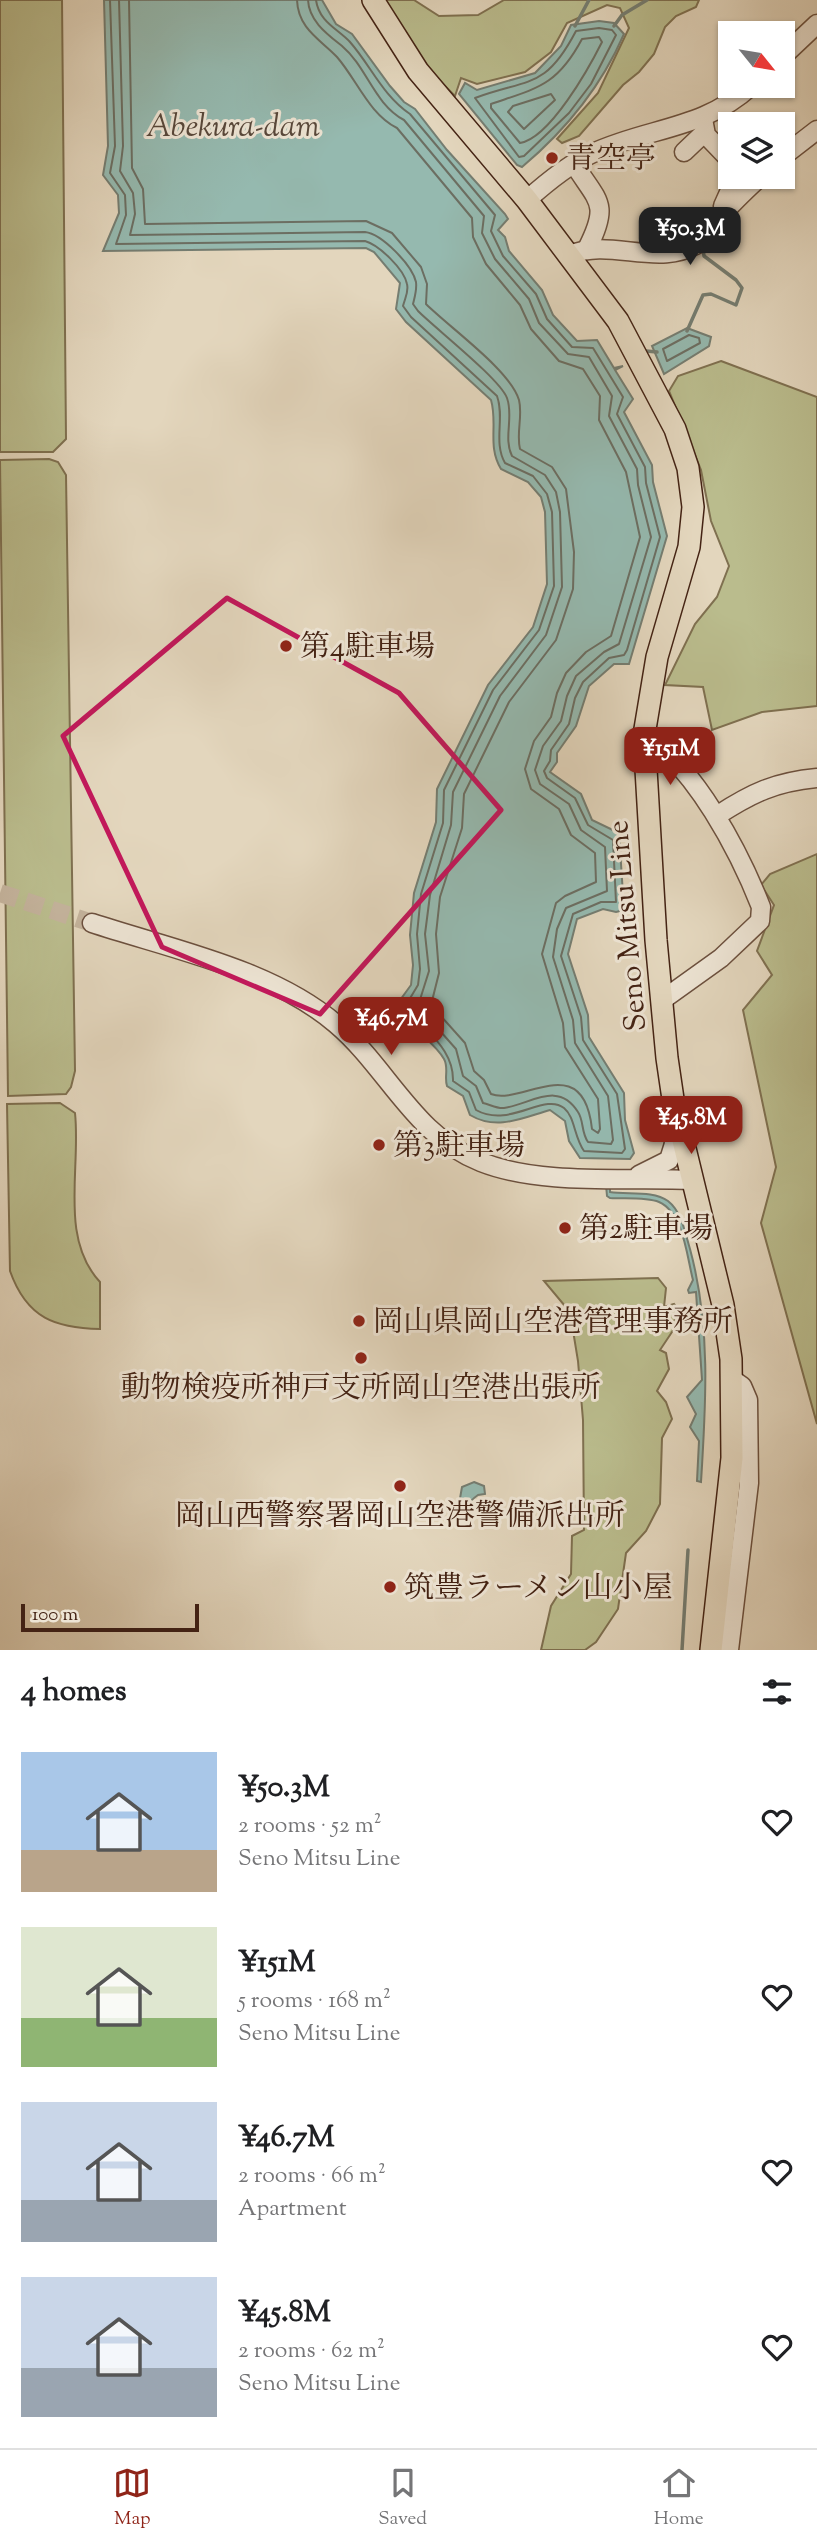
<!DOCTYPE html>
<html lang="en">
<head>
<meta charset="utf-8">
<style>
  body { margin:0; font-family:"Sorts Mill Goudy","Noto Serif JP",serif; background:#f6f6f6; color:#202124; height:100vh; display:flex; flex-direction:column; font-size:26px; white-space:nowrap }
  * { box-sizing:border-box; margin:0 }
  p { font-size:23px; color:#757577 }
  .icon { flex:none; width:38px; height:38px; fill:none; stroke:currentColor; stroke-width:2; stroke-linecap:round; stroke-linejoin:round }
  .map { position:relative; height:1650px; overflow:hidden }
  .sheet { display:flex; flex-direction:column; background:#fff; flex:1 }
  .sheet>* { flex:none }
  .needle { width:46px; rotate:120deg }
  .buttons { position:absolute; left:718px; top:21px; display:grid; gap:14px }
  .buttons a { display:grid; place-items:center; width:77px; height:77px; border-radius:0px; background:#fff; box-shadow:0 2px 5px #0004; font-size:35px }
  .scale { position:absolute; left:21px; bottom:18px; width:178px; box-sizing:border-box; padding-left:7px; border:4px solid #442314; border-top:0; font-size:19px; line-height:24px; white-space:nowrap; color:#442314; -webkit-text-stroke:5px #ede4d4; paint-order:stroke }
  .price { position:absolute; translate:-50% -60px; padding:0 16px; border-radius:14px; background:#8f2418; color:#fff; font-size:23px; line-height:46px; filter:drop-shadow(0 2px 4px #0008) }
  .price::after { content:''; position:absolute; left:50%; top:42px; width:21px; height:16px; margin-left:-10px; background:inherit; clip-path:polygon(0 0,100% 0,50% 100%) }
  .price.on { background:#222; color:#fff }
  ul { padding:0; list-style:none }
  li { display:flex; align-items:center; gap:21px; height:175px; padding:0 21px }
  li span { display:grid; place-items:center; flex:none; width:196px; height:140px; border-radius:0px; color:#555 }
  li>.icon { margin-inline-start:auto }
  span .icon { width:84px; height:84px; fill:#fffc; stroke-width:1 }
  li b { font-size:30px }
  h2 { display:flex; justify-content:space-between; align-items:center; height:84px; padding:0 21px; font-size:30px }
  .tab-bar { display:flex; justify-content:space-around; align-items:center; height:98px; border-top:2px solid #e0e0e0; background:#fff; font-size:19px; color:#757577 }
  .tab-bar a { display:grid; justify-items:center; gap:4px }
  .tab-bar .on { color:#8f2418 }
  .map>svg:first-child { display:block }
  .green { fill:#babc8d; stroke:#7f7050; stroke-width:2 }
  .water { fill:#95b9af; stroke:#757d71; stroke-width:2 }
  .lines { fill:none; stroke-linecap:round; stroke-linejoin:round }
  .shore { stroke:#6c6e62; stroke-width:2 }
  .stream { stroke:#757d71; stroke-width:3.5 }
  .minor-tunnel { stroke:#c3b29b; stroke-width:18; stroke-dasharray:18 9; stroke-linecap:butt }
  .minor-casing { stroke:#6c503e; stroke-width:21 }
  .major-casing { stroke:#442314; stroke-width:24 }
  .minor { stroke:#ede4d4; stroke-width:18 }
  .major { stroke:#e3d6bd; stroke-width:21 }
  .marked { fill:none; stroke:#c2185b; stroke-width:5; stroke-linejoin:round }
  .poi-dot { fill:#8f2418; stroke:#ede4d4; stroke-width:2.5 }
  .labels { text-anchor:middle; stroke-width:6; stroke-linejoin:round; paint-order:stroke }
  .poi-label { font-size:30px; fill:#442314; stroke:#ede4d4; text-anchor:start }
  .street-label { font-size:30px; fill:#442314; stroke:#ede4d4 }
  .water-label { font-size:32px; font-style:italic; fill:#58483b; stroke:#ede4d4 }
</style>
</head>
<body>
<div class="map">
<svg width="817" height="1650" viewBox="0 0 817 1650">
  <rect width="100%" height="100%" fill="#e3d6bd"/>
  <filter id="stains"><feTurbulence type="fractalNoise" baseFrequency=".00286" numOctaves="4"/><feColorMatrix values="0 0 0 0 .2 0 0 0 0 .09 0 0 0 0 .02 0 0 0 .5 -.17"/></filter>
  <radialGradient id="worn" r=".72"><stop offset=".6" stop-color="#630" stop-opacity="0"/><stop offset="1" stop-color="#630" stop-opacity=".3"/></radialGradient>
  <g class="green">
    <path d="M0 0H62L66 439 53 452H0Z"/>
    <path d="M385 0H414L439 16 478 15 504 0H699L696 7 676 16 665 27 654 54 639 72 623 85 579 136 562 143 557 139 598 93 629 28 620 8 607 5 567 23 551 52 525 72 477 84 461 78 455 96 424 65Z"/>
    <path d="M721 361 817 397V706L762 712 712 730 703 687 665 685 695 624 717 597 729 566 711 521 701 470 669 391 678 376Z"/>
    <path d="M49 459 58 462 66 475 75 1071 71 1087 66 1094 8 1096 0 460Z"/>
    <path d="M817 854V1424L761 1223 776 1167 743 1010 772 975 757 951 774 905 761 885 770 874Z"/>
    <path d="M60 1103 75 1113C81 1169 59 1238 100 1282V1329C56 1328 27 1319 10 1271L7 1104Z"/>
    <path d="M658 1278 666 1288 664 1307 674 1304 681 1313 674 1321 676 1326 660 1350 666 1353 669 1369 657 1391 666 1402 672 1419 662 1438 660 1504 646 1531 626 1553 618 1609 596 1642 585 1650H541L551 1606 571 1574 572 1536 584 1530 583 1420 578 1361 570 1312 544 1281Z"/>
  </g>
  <g class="water">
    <path d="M104 0H322L336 24 352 34 390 86 404 102 415 109 447 150 505 214 508 219 498 230 505 237 509 251 542 290 553 315 577 341 597 340 614 368 623 366 615 370 633 399 624 412 652 465 653 482 667 536 629 664H614L589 686 576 726 557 753V762L550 772 581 794 592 820 619 833 624 910 616 912 603 909 577 919 568 954 588 1015 589 1037 624 1093 625 1120 634 1153 630 1159 580 1158 569 1141 565 1121 550 1110C522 1118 497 1131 470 1115L463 1096 447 1086C444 1077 449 1068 444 1059 433 1039 404 1026 398 1003L411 985 413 965 410 935 414 893 436 822 437 789 488 685 533 627 547 584 545 512 541 497 528 482 501 469C487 446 498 424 491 400L406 322 396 309 400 283 374 252 366 248 103 251 119 213 118 195 103 175 108 146Z"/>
    <path d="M599 21 614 23 624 34C601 87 566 130 522 167L517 165 459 94 465 83 477 90 535 73 561 46 571 25Z"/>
    <path d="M687 328 711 337 709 346 664 374 652 346Z"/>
    <path d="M606 1185 610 1186V1192C627 1195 653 1190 668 1201 682 1212 685 1233 690 1249 711 1326 706 1403 701 1482L697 1481 699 1441 690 1427 696 1414 687 1397 702 1380 696 1292 689 1293 688 1290 693 1280C687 1258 684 1213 659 1202 646 1197 625 1199 610 1198L607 1196Z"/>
    <path d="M474 1482 484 1486 485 1494 478 1495C462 1506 468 1513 470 1527L464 1524 459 1504 462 1487Z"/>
  </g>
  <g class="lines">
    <g class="shore">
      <path d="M110 0 115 146 110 173 125 195 126 215 116 244 365 241C379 245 404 269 407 284 409 292 405 298 403 306L411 317 497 396C505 418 493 442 505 463L533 476 547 494 552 512 554 586 539 630 493 690 444 790 443 823 421 894 417 934 420 969 418 985 406 1005C424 1031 454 1048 453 1081L469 1092 476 1110C510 1129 544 1092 564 1108 575 1117 574 1137 584 1151L622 1153 625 1149 617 1094 583 1040 581 1017 561 956 573 914 601 902H616L613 840 588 825 575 798 547 778 544 771 550 761 551 750 569 724 575 698 583 682 609 658 624 655 627 650 660 537 646 483 645 467 617 414 623 397 593 348 572 347 547 319 536 294 503 256 491 231 495 215 410 114C383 96 371 66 350 42 338 29 319 22 316 0"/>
      <path d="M119 0 123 146 120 171 133 193 135 214 130 235 365 232C382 234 412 265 416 282 417 290 415 296 413 304L418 311C436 329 500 379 507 398 514 417 503 438 512 456L545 475 556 492 560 512 562 587 546 635 500 696 453 792 451 825 430 895 425 934 429 971 418 1006 456 1049 463 1076 476 1086 483 1103C489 1104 497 1109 504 1108 531 1104 558 1080 578 1112 584 1121 581 1132 588 1142L611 1144 613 1140 608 1096 575 1043 573 1020 553 957 557 929 566 908 607 891 605 847 581 830 569 804 540 784 535 770 543 746 561 721 567 696 576 676 604 652 619 644 651 537 638 485 637 469 609 416 612 396 589 357 568 354 539 323 529 299 495 259 482 233 484 216 404 120C374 104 367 67 342 46 327 34 309 21 308 0"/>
      <path d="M129 0 132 168 143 189 145 224 366 221 392 233 421 267 427 284 426 304C450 328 510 370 519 400 523 416 516 433 520 449L552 467 566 489 574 552 573 589 556 640 509 702 464 794 462 828 440 897 436 934 439 973 431 1005 465 1043 474 1071 484 1080 491 1094C522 1106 583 1048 592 1129L598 1133 600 1129 598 1099 565 1047 563 1023 542 954 556 903 565 896 596 882 595 853 571 835 559 809 531 789 525 769 534 741 551 717 557 693 566 673 586 652 611 636 640 537 626 472 599 420 600 396 583 369 559 361 531 329 520 305 486 264 473 237 472 218 397 128C369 114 357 80 337 57 321 40 298 29 297 0"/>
      <path d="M599 28 612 30 616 35 591 84 569 113 524 156 519 157 475 98C529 78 545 90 576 31Z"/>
      <path d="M599 37 602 42C589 68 550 138 520 143L491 108V104C537 88 557 86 582 39Z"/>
      <path d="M551 94 555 100 524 129 508 112 513 106Z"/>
      <path d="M689 335 699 338 700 343 667 361 663 349Z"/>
    </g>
    <g class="stream">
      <path d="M575 26 589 0"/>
      <path d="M614 26 622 15 647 0"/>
      <path d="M687 331 703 295 711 294 736 305 742 288 736 280 704 256 703 248"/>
      <path d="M646 351 657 352"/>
      <path d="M682 1650 688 1550"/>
    </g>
    <path class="minor-tunnel" d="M0 893 92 923"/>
    <defs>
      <g id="minor">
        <path d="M782 57 817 24"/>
        <path d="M703 119 706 135 730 160"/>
        <path d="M684 152 705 132"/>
        <path d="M782 157 817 130"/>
        <path d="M574 164C598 202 610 203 588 247"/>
        <path d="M527 200C547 182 569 164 593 153 649 127 703 130 751 86"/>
        <path d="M723 206 736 177"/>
        <path d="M570 255C612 237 660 270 702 241 710 235 715 223 722 215 734 201 747 189 760 177"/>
        <path d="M644 735C695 767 739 851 761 907L760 921 721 958 661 1001"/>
        <path d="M718 815C752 793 775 782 817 778"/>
        <path d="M92 923C171 949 272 969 336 1024 388 1068 414 1136 481 1162 542 1186 626 1177 692 1180"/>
        <path d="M639 1175 669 1160 674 1144 672 1121"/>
        <path d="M729 1650 749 1483 748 1400 742 1386 732 1379"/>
      </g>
      <path id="major" d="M373 0 418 71 527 200 618 321 675 429 688 468 693 507 689 547 657 657 644 735 656 940 667 1058 673 1099 723 1305 731 1359 732 1458 711 1650"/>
    </defs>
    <use href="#minor" class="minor-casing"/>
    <use href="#major" class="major-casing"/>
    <use href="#minor" class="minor"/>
    <use href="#major" class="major"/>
  </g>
  <path class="marked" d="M227 598 399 693 501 810 320 1014 162 947 63 736Z"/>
  <g class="poi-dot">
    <circle cx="552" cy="158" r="7"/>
    <circle cx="286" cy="646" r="7"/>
    <circle cx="379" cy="1145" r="7"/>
    <circle cx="565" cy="1228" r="7"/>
    <circle cx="359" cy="1321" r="7"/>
    <circle cx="361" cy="1358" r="7"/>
    <circle cx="400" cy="1486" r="7"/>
    <circle cx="390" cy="1587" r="7"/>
  </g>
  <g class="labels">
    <g class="poi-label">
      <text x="566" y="168">青空亭</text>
      <text x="300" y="656">第4駐車場</text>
      <text x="393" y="1155">第3駐車場</text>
      <text x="579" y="1238">第2駐車場</text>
      <text x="373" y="1331">岡山県岡山空港管理事務所</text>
      <text x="361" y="1397" text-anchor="middle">動物検疫所神戸支所岡山空港出張所</text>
      <text x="400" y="1525" text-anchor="middle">岡山西警察署岡山空港警備派出所</text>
      <text x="404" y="1597">筑豊ラーメン山小屋</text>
    </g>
    <g class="street-label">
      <text transform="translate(626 926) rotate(-95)" y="10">Seno Mitsu Line</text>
    </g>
    <g class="water-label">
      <text x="233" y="136">Abekura-dam</text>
    </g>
  </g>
  <rect width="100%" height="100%" filter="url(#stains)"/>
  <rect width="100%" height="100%" fill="url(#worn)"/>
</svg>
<div class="buttons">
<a><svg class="needle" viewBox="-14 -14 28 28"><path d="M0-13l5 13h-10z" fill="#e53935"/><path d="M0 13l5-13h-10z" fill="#757577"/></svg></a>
<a><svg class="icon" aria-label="layers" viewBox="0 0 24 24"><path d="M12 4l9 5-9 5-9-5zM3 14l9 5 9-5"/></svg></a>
</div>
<div class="scale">100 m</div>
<b class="price on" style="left:690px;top:267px">¥50.3M</b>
<b class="price" style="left:670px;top:787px">¥151M</b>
<b class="price" style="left:391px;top:1057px">¥46.7M</b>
<b class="price" style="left:691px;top:1156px">¥45.8M</b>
</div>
<section class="sheet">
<h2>4 homes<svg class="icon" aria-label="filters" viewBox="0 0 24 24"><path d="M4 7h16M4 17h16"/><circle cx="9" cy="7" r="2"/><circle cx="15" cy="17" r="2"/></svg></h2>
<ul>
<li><span style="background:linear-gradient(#a9c7e8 70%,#b9a48a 0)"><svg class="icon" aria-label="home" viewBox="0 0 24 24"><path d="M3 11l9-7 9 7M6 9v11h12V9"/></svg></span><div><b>¥50.3M</b><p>2 rooms · 52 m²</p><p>Seno Mitsu Line</p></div><svg class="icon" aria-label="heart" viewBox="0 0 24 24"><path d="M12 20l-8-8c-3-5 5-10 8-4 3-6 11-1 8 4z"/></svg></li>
<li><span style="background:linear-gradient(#dfe7d0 65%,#8fb573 0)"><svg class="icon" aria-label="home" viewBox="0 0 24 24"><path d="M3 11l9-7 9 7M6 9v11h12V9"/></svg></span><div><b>¥151M</b><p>5 rooms · 168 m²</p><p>Seno Mitsu Line</p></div><svg class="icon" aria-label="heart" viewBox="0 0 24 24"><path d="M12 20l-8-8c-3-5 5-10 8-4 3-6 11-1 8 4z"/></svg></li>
<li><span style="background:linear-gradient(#c9d6e8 70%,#9aa5b1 0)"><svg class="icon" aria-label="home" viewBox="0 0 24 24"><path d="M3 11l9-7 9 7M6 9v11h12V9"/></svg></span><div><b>¥46.7M</b><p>2 rooms · 66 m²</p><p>Apartment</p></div><svg class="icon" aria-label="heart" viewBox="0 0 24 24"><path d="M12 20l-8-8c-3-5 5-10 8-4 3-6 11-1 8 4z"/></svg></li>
<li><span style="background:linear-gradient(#c9d6e8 65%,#9aa5b1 0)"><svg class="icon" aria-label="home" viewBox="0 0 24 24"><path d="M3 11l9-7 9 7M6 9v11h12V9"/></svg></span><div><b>¥45.8M</b><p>2 rooms · 62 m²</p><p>Seno Mitsu Line</p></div><svg class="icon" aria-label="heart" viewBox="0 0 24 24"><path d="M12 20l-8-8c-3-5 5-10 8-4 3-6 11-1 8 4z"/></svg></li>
</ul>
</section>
<nav class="tab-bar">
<a class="on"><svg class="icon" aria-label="map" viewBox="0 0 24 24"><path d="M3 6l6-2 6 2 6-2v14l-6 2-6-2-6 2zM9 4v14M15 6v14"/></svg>Map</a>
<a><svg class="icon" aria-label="saved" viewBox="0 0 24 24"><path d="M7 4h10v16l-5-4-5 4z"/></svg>Saved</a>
<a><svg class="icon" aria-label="home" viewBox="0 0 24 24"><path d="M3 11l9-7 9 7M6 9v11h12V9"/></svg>Home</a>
</nav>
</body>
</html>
